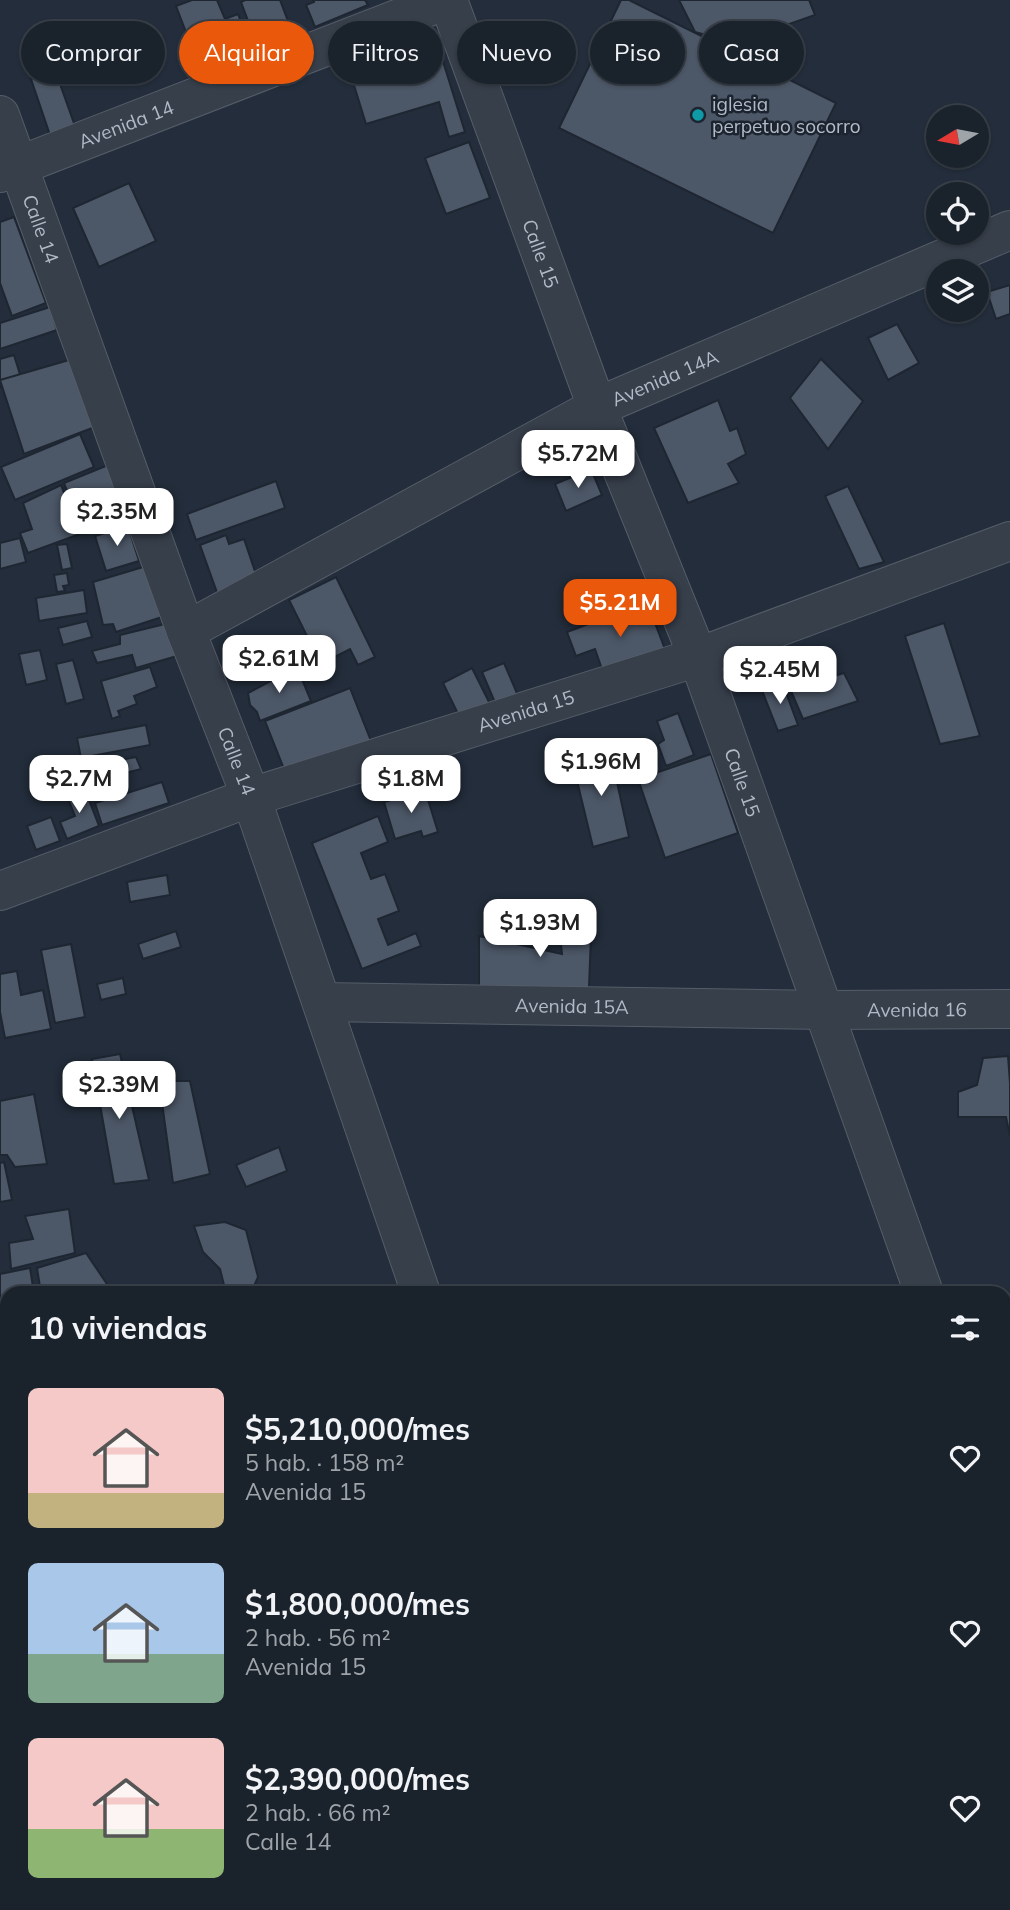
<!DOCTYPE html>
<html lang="es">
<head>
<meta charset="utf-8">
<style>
  body { margin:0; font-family:Mulish,sans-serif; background:#232a34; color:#f1f3f6; height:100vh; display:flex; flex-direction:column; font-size:26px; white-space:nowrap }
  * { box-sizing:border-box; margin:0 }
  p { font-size:23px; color:#9fa4a9 }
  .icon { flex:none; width:38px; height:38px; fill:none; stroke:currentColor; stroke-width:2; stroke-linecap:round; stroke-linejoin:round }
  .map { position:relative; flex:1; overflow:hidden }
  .side { position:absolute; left:0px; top:1286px; width:1012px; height:625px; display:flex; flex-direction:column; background:#1a222c; border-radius:21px 21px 0 0; box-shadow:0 2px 5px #0004,0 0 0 2px #383f48 }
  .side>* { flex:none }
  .banner { position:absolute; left:21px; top:21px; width:970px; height:63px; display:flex; gap:14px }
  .needle { width:46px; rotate:260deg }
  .buttons { position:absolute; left:926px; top:105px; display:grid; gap:14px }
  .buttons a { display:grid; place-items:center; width:63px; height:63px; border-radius:50%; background:#1a222c; box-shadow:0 2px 5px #0004,0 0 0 2px #383f48; font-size:35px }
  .price { position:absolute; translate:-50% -60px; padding:0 16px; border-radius:14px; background:#fff; color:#222; font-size:23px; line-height:46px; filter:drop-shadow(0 2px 4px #0008) }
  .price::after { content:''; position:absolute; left:50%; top:42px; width:21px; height:16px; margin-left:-10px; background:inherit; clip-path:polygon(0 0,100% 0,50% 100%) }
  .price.current { background:#ea580c; color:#fff }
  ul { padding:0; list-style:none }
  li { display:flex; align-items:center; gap:21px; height:175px; padding:0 28px }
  li span { display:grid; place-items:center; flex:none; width:196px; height:140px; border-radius:10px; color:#555 }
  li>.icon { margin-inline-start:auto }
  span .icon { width:84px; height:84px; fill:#fffc; stroke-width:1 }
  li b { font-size:30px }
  h2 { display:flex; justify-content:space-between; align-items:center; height:84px; padding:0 28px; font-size:30px }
  .chip { padding:0 24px; border-radius:32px; background:#1a222c; box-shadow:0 2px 5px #0004,0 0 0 2px #383f48; font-size:24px; line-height:63px }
  .chip.current { background:#ea580c; color:#fff }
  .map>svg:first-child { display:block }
  .building { fill:#4c5767; stroke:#1e2632; stroke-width:2 }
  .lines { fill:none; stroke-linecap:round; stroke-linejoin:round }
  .minor-casing { stroke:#555d69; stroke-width:40 }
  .major-casing { stroke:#404854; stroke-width:40 }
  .minor { stroke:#373f4b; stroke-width:38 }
  .major { stroke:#545e6b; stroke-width:38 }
  .culture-dot { fill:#0f9aa8; stroke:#1c2430; stroke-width:2.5 }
  .labels { text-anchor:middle; stroke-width:5; stroke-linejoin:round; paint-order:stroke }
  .poi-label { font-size:19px; fill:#b2bac7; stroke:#1c2430; text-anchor:start }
  .street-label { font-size:19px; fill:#b2bac7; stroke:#1c2430 }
</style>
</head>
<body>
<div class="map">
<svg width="1010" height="1910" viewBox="0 0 1010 1910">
  <rect width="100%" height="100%" fill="#232d3b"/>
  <g class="building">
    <path d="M192 0H217L225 19 238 14 253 55 202 74 176 6Z"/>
    <path d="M245 0H280L294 37 259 50 241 2Z"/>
    <path d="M313 0H365L368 5 315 27 306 5 314 2Z"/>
    <path d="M621 0H629L836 103 773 233 559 128Z"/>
    <path d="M679 0H809L815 15 735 43 695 32Z"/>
    <path d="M441 55 465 132 449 137 439 102 366 124 353 82Z"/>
    <path d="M55 70 75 126 50 135 31 79Z"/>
    <path d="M469 142 490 198 446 214 425 158Z"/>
    <path d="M129 183 156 241 99 267 73 208Z"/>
    <path d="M14 217 46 303 12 316 0 283V222Z"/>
    <path d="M1010 285V314L996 319 987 292Z"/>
    <path d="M50 307 57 330 0 349V323Z"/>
    <path d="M897 324 919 363 888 380 868 338Z"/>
    <path d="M14 355 22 381 0 387V359Z"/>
    <path d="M821 359 863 401 828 449 790 398Z"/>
    <path d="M69 360 95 427 24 454 0 380Z"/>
    <path d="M718 400 730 431 737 428 746 454 728 464 739 483 688 503 654 428Z"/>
    <path d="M80 434 94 467 15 500 1 467Z"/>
    <path d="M113 463 133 513 84 534 64 483Z"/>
    <path d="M591 469 602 495 566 511 555 484Z"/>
    <path d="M276 481 285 508 196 540 187 514Z"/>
    <path d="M61 485 80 534 28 553 20 533 32 529 23 503Z"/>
    <path d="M848 486 865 522 884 562 859 569 825 496Z"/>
    <path d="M128 526 139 561 106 571 95 536Z"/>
    <path d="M226 535 229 544 244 539 259 583 219 598 200 545Z"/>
    <path d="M20 538 26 562 0 569V543Z"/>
    <path d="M67 544 72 568 62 570 57 545Z"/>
    <path d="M150 565 165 616 116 632 113 624 103 625 93 582Z"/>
    <path d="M67 573 69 585 63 586 65 591 57 592 54 575Z"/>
    <path d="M336 577 375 657 358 665 350 649 321 664 289 600Z"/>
    <path d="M84 590 87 613 39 621 36 598Z"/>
    <path d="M647 602 666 652 604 675 595 649 576 656 567 632Z"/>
    <path d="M87 621 92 637 63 645 58 628Z"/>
    <path d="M944 623 980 736 940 744 905 636Z"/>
    <path d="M165 624 177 656 136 668 132 655 97 663 92 651 120 644V635Z"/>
    <path d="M40 650 47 680 26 685 19 654Z"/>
    <path d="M73 660 84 699 66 704 56 664Z"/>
    <path d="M504 663 522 705 499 712 482 672Z"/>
    <path d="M150 667 157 687 134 696 137 704 118 711 120 716 112 719 101 681Z"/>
    <path d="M297 667 311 701 260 721 257 712 250 705 248 693Z"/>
    <path d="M472 668 491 706 461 720 443 683Z"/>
    <path d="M804 673 810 683 844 673 858 701 803 719 785 677Z"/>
    <path d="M782 682 798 725 778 731 761 688Z"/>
    <path d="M350 688 371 741 286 774 265 721Z"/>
    <path d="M678 713 694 755 666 766 658 744 664 740 657 721Z"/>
    <path d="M146 725 150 745 81 758 77 738Z"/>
    <path d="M610 750 629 837 593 847 572 760Z"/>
    <path d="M711 754 738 833 665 858 638 779Z"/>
    <path d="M136 757 141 769 110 777 104 763Z"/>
    <path d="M162 782 169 803 102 825 95 803Z"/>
    <path d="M84 787 99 826 67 839 60 822 75 816 66 794Z"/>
    <path d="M425 790 438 832 423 837 421 831 395 839 384 802Z"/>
    <path d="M378 816 388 842 361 853 371 879 385 874 399 911 378 919 388 945 416 933 421 946 362 969 312 843Z"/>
    <path d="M51 817 60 841 36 850 27 826Z"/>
    <path d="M167 875 170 895 130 902 127 882Z"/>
    <path d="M592 907 589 988 479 989V936L562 954 558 916Z"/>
    <path d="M176 931 181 947 143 959 138 944Z"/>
    <path d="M71 944 85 1017 55 1023 41 950Z"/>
    <path d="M17 971 21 995 43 990 51 1029 5 1038 0 1012V974Z"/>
    <path d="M123 978 126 994 101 1000 97 984Z"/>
    <path d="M120 1054 149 1180 114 1184 92 1059Z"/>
    <path d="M1008 1056 1010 1083V1136L1006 1117H958V1092L977 1085 983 1058Z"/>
    <path d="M159 1081H190L210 1174 173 1183Z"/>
    <path d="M34 1094 47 1164 15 1167 7 1155H0V1101Z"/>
    <path d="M279 1147 287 1171 246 1187 236 1165Z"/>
    <path d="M4 1162 12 1200 0 1202V1163Z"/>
    <path d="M69 1209 75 1253 11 1269 9 1243 33 1239 25 1216Z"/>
    <path d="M225 1222 246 1230 258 1277 251 1293H226L220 1269 203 1252 194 1226Z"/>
    <path d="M86 1253 113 1293H41L37 1268Z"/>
    <path d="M30 1268 34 1293H7V1323L0 1326V1274Z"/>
    <path d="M0 1346H7V1412L0 1413Z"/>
    <path d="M0 1510 7 1513V1544L0 1542Z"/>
    <path d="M0 1699 7 1702V1742L0 1722Z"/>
    <path d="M0 1867 7 1890V1904H11L13 1910H0Z"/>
    <path d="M87 1904H130L132 1910H68Z"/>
  </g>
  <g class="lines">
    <defs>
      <g id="minor">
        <path id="s1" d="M448 0 597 407 698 657 924 1293"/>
        <path id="s2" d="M0 115 186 631 251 797 421 1293"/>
        <path id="s3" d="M0 173 446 0"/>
        <path id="s4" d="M186 631 597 407 1010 230"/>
        <path id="s5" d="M0 891 251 797 698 657 1010 541"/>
        <path id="s6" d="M322 1002 824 1010 1010 1009"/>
        <path d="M1004 1317 1010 1315"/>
        <path d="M1004 1526 1010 1541"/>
        <path d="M0 1627 7 1630"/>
        <path d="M1004 1690 1010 1688"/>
        <path d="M0 1826 7 1846"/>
        <path d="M27 1904 30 1910"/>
        <path d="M722 1904 738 1910"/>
      </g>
      <g id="major">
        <path d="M537 1904 541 1910"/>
        <path d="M458 1910 474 1904"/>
        <path d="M652 1910 657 1904"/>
      </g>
    </defs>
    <use href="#minor" class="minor-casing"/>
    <use href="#major" class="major-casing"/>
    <use href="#minor" class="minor"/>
    <use href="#major" class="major"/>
  </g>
  <circle class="culture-dot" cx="698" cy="115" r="7"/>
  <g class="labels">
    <g class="poi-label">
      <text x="712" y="111">iglesia<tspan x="712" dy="22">perpetuo socorro</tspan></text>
    </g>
    <g class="street-label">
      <text dy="7" stroke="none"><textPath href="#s3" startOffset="135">Avenida 14</textPath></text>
      <text dy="7" stroke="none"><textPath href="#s2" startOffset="121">Calle 14</textPath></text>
      <text dy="7" stroke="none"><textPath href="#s1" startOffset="270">Calle 15</textPath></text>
      <text dy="7" stroke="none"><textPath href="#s4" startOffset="542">Avenida 14A</textPath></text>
      <text dy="7" stroke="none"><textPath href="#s5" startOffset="556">Avenida 15</textPath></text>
      <text dy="7" stroke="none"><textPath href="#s2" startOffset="688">Calle 14</textPath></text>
      <text dy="7" stroke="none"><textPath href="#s1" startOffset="836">Calle 15</textPath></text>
      <text dy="7" stroke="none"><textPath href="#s6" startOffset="250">Avenida 15A</textPath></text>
      <text dy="7" stroke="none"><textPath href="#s6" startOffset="595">Avenida 16</textPath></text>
    </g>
  </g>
</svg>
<div class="buttons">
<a><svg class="needle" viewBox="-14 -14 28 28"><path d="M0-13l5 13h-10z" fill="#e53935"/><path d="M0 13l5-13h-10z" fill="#9fa4a9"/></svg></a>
<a><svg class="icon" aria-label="locate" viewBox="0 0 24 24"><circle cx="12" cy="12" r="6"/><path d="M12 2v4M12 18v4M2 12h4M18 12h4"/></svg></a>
<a><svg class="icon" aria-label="layers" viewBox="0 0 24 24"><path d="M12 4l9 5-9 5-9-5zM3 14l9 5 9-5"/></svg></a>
</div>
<b class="price" style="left:578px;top:490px">$5.72M</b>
<b class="price" style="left:117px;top:548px">$2.35M</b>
<b class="price current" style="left:620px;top:639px">$5.21M</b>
<b class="price" style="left:279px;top:695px">$2.61M</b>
<b class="price" style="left:780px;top:706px">$2.45M</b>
<b class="price" style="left:601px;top:798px">$1.96M</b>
<b class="price" style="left:79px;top:815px">$2.7M</b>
<b class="price" style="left:411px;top:815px">$1.8M</b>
<b class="price" style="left:540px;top:959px">$1.93M</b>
<b class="price" style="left:119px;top:1121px">$2.39M</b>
<div class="banner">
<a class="chip">Comprar</a>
<a class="chip current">Alquilar</a>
<a class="chip">Filtros</a>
<a class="chip">Nuevo</a>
<a class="chip">Piso</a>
<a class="chip">Casa</a>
</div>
<section class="side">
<h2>10 viviendas<svg class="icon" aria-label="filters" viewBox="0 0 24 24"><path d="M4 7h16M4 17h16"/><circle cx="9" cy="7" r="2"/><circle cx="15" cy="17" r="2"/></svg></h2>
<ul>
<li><span style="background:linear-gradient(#f6c9c9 75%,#c2b280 0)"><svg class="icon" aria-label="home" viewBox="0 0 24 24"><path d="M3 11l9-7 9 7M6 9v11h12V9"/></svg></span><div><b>$5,210,000/mes</b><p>5 hab. · 158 m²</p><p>Avenida 15</p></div><svg class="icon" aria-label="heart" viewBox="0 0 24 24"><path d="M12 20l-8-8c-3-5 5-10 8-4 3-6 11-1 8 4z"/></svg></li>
<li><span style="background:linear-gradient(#a9c7e8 65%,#7fa58c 0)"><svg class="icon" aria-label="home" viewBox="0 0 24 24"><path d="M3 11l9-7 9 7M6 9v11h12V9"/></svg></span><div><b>$1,800,000/mes</b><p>2 hab. · 56 m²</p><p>Avenida 15</p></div><svg class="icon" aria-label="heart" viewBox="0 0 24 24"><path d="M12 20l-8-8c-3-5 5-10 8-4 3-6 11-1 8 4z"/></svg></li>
<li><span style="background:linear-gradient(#f6c9c9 65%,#8fb573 0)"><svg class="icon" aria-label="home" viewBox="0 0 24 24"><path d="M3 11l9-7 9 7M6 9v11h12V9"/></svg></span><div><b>$2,390,000/mes</b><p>2 hab. · 66 m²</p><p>Calle 14</p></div><svg class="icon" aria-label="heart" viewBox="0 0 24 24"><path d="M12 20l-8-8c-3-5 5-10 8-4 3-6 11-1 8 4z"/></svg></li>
</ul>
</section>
</div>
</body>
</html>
